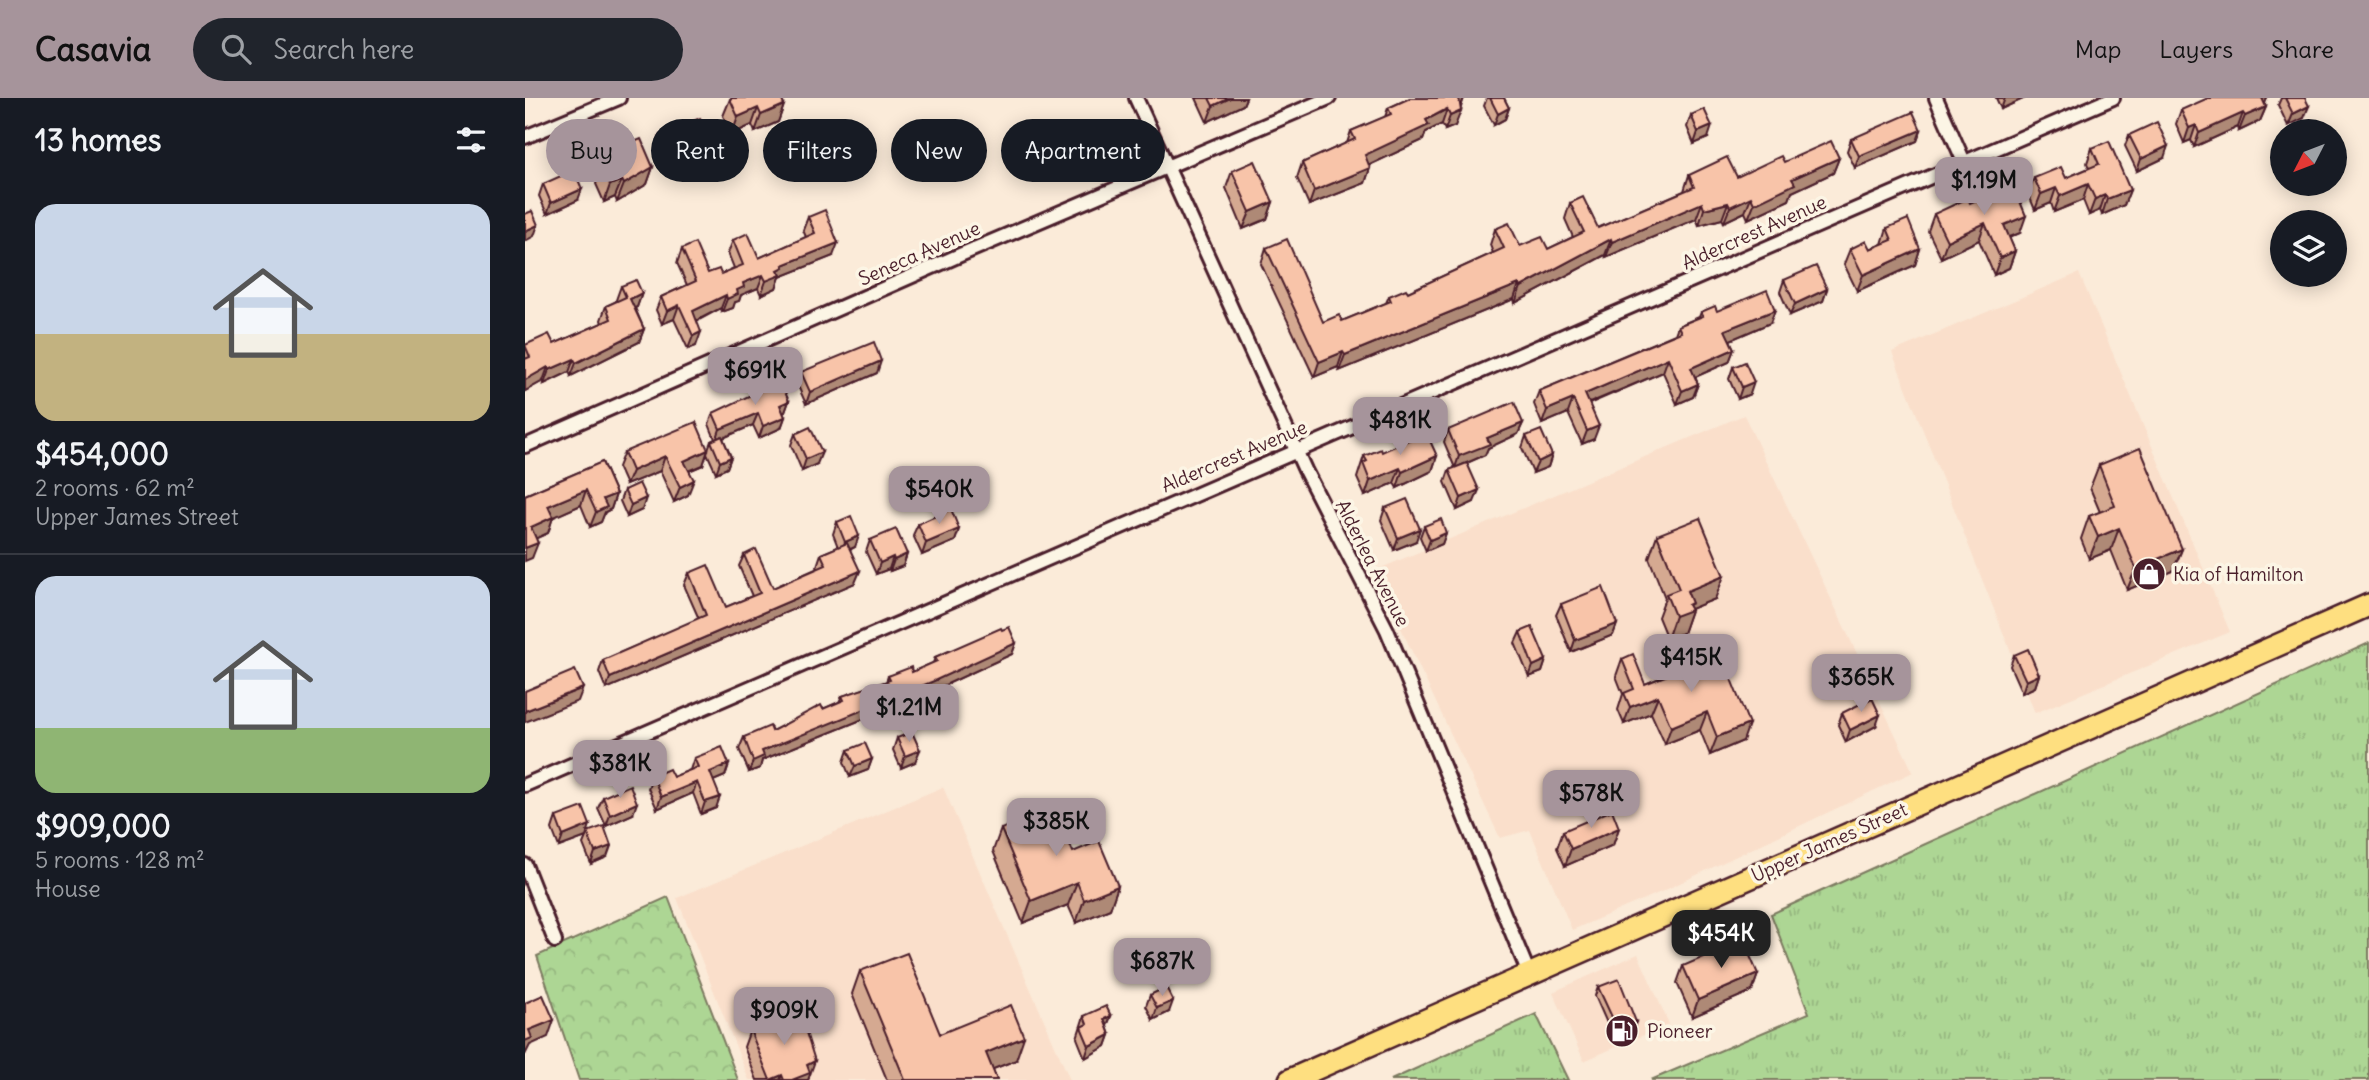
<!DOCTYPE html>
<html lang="en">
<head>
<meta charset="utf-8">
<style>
  body { margin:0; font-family:Delius,sans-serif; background:#20242c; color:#f1f3f6; height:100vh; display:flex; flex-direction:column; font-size:26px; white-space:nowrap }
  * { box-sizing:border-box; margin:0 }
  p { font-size:23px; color:#9ea1a6 }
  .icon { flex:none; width:38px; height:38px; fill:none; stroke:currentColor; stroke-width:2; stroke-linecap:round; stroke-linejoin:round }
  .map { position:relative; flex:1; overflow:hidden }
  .sheet { display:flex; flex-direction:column; background:#171b24; width:525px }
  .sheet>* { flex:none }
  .top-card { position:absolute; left:21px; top:21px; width:665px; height:63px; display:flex; gap:14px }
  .needle { width:46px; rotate:228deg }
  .buttons { position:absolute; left:1745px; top:21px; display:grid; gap:14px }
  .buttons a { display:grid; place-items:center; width:77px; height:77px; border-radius:50%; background:#171b24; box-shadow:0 4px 18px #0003; font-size:35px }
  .price { position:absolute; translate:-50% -60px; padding:0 16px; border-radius:14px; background:#a6949b; color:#111; font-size:23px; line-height:46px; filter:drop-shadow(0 2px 4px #0008) }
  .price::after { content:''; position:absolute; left:50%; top:42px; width:21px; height:16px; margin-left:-10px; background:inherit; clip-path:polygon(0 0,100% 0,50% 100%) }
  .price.active { background:#222; color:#fff }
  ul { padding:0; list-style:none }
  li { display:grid; align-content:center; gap:14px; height:371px; padding:0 35px }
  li+li { border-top:2px solid #363941 }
  li span { display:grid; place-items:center; height:217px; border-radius:21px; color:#555 }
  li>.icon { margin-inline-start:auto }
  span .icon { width:126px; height:126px; fill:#fffc; stroke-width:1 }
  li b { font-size:30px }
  h2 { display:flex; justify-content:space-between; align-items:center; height:84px; padding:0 35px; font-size:30px }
  .tag { padding:0 24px; border-radius:32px; background:#171b24; box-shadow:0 4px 18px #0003; font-size:24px; line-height:63px }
  .tag.active { background:#a6949b; color:#111 }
  header { display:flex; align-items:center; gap:42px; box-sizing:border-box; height:98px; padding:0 35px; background:#a6949b; color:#111 }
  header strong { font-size:33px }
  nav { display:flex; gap:38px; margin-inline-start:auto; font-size:24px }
  .search { width:490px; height:63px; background:#20242c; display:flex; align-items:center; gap:18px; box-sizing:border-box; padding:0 24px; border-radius:38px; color:#9ea1a6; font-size:26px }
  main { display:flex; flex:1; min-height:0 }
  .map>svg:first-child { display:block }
  .built { fill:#fadfcb }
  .grass { fill:url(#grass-tufts); stroke:#7c7a60; stroke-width:2 }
  .forest { fill:url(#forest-crowns); stroke:#7c7a60; stroke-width:2 }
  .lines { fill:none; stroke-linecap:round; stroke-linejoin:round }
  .street-casing { stroke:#4a1f2b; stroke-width:18 }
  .primary-casing { stroke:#4a1f2b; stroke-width:26 }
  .street { stroke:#fcf5e5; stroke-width:12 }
  .primary { stroke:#fedf80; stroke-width:21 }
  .wall { fill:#d5a991; stroke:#4a1f2b; stroke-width:2 }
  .shaded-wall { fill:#ae8976; stroke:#4a1f2b; stroke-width:2 }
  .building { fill:#f8c4a9; stroke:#4a1f2b; stroke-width:2 }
  .labels { text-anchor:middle; stroke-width:7; stroke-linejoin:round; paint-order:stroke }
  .street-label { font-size:19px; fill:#4a1f2b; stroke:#fcf5e5 }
  .poi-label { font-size:19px; fill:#4a1f2b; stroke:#fcf5e5; text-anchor:start }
</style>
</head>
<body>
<header>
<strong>Casavia</strong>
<div class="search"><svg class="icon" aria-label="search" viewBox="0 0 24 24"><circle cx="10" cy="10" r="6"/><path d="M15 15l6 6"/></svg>Search here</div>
<nav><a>Map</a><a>Layers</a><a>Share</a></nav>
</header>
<main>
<section class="sheet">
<h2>13 homes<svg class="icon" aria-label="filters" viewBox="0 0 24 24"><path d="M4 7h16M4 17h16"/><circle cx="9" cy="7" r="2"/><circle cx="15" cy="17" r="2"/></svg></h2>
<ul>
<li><span style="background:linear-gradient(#c9d6e8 60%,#c2b280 0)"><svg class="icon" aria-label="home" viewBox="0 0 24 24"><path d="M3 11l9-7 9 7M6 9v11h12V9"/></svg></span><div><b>$454,000</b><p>2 rooms · 62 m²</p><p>Upper James Street</p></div></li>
<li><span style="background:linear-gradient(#c9d6e8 70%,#8fb573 0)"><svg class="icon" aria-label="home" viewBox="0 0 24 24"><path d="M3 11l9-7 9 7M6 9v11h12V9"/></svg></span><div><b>$909,000</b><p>5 rooms · 128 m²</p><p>House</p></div></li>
</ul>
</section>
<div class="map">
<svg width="1844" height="982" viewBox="0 0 1844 982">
  <defs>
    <pattern id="grass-tufts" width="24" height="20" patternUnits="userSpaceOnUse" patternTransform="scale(1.75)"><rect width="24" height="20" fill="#add694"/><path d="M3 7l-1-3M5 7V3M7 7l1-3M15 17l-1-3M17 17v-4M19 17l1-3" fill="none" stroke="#96b780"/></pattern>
    <pattern id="forest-crowns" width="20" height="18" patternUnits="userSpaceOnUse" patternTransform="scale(1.75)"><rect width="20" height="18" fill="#add694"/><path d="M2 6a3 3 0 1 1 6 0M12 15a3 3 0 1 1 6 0" fill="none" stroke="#96b780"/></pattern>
  </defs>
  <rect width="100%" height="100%" fill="#fbebd9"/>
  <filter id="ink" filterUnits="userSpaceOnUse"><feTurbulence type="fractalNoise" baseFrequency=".0143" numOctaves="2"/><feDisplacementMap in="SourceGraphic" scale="14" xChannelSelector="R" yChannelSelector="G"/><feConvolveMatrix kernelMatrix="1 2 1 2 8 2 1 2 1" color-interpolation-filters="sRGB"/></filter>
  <g filter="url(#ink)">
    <g class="built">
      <path d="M1554 175 1705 534 1510 615 1367 254Z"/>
      <path d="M1219 317 1388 674 1136 794 1047 832 1005 732 975 740 849 473Z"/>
      <path d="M418 689 545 982H224L152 800Z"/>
      <path d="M1113 856 1144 926 1059 963 1028 894Z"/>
    </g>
    <g class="grass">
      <path d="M1844 545V982H1126L1284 915 1246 816Z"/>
      <path d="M1011 916 1043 982H866Z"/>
    </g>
    <path class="forest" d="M143 799 213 982H54L12 858Z"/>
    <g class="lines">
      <defs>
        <g id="street">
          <path d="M611 0 780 372 862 532 1004 876"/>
          <path d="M1411 0 1439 64"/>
          <path d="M0 39 94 0"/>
          <path d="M0 348 435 157 804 0"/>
          <path d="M0 687 1588 0"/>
          <path d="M0 767 30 843"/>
        </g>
        <path id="primary" d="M765 982 1844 507"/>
      </defs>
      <use href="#street" class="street-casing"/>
      <use href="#primary" class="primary-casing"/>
      <use href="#street" class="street"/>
      <use href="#primary" class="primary"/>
    </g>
    <g class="wall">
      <path d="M671 0H721L718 7 682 24Z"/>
      <path d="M885 0H939L930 28 920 32 917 26 901 34 898 42 844 67 845 70 840 85 784 107 772 80 777 65 822 45 826 33 860 19 863 10Z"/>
      <path d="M962 0H979L984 10 980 21 969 27 959 8Z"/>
      <path d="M1471 0H1500L1476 11Z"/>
      <path d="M1756 0H1780L1779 20 1763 28 1753 7Z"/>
      <path d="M205 1 259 7 253 24 230 34 227 27 207 36 198 18Z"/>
      <path d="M1740 7 1741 9 1735 23 1714 33 1713 29 1669 49 1666 42 1659 45 1651 26 1656 12Z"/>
      <path d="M1166 17 1183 40 1169 46 1162 29Z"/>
      <path d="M1396 32 1392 43 1330 70 1322 53 1326 41Z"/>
      <path d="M135 37 179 50 138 67 131 49Z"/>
      <path d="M1604 37 1639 60 1612 73 1600 48Z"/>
      <path d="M1567 50 1605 92 1599 107 1577 117 1575 112 1564 117 1558 102 1529 114 1526 105 1510 112 1503 95 1509 80H1541L1564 70 1562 65Z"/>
      <path d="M90 52 128 69 122 86 92 104 90 99 79 104 71 86 77 69 80 67 83 59 89 56Z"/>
      <path d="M1314 60 1308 75 1267 94 1264 102 1223 121 1220 114 1199 124 1197 121 1174 127 1171 121 1081 159 1080 157 990 205 989 201 814 273 813 269 789 279 736 166 741 150 798 224 817 223 861 205 864 198 883 194 968 155 965 147 970 131 995 148 1023 151 1048 139 1040 121 1045 105 1073 130 1159 93 1164 77 1212 79 1259 64Z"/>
      <path d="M707 73 748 104 742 121 718 131 701 90Z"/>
      <path d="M18 86 53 102 22 116 14 98Z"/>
      <path d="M1445 105 1495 135 1484 140 1490 153 1484 170 1469 177 1454 142 1416 160 1403 133 1409 116Z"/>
      <path d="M283 119 308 158 255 179 251 190 236 197 233 190 216 197 214 203 210 204 208 210 197 214 196 210 172 223 171 248 163 251 149 221 137 226 131 212 136 199 162 187 152 165 157 151 183 175 196 176 209 170 203 155 208 142 234 160 281 139 278 132Z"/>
      <path d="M1362 130 1395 151 1390 167 1332 193 1319 166 1325 151H1345L1357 146Z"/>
      <path d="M1259 182 1302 191 1298 203 1265 217 1255 194Z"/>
      <path d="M96 188 117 195 112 209 110 210 119 231 114 244 46 278 44 274 19 286 18 283 0 293V247L29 246 77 225 76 222 81 208 92 203 91 202Z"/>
      <path d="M1192 213 1245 225 1205 242 1209 251 1204 264 1170 279 1173 286 1168 299 1152 306 1138 274 1064 306 1069 341 1057 346 1043 315 1017 326 1009 306 1014 293 1150 236 1153 228 1174 219 1176 214Z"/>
      <path d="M1208 269 1225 296 1213 301 1204 281Z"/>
      <path d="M276 274 352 275 281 306 272 286Z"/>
      <path d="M264 303 260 314 258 315 260 319 256 330 234 340 228 327 198 340 206 359 202 370 191 375 182 355 178 367 164 373 163 397 149 404 135 373 101 387 93 369 99 354 183 351 186 343 190 341 184 326 188 315Z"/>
      <path d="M998 325 993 336 963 350 960 357 942 365 949 404 932 412 920 384 924 372 930 370 919 344 923 332Z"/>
      <path d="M270 336 292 366 277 373 266 347Z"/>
      <path d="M1001 338 1027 357 1023 369 1008 375 997 350Z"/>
      <path d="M857 354 912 358 907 373 872 390 869 385 840 398 832 380 839 358Z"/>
      <path d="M77 364 91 396 86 411 80 414 76 424 65 429 56 407 28 419 23 435 11 440 7 460 0 397Z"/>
      <path d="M1574 367 1657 451 1648 473 1602 492 1586 452 1564 461 1556 441 1564 418 1575 414 1565 390Z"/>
      <path d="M99 392 117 412 102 419 95 403Z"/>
      <path d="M860 410 891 443 869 452 856 422Z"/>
      <path d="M312 424 330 449 325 452 330 485 81 591 74 574 78 562 174 521 159 487 164 475 201 509 227 498 214 468 219 457 248 490 293 470 292 468 296 456 313 449 308 436Z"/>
      <path d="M393 426 434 431 430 443 397 457 388 437Z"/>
      <path d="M899 428 921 435 917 446 901 453 895 439Z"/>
      <path d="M1132 437 1190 501 1165 511 1166 512 1158 535 1142 541 1133 519 1140 500 1124 460Z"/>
      <path d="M345 442 382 456 378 468 365 473 364 471 351 476 341 454Z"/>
      <path d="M1036 506 1092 526 1088 537 1046 554 1031 517Z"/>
      <path d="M477 532 491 545 487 556 405 594 237 662 235 670 224 674 214 651 219 639 247 633 314 604 317 598 361 584 363 578 387 574 408 565 410 559Z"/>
      <path d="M995 534 1021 562 1017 574 1004 579 990 545Z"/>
      <path d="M1489 557 1514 577 1510 589 1497 595 1485 568Z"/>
      <path d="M1160 560 1182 574 1218 643 1185 657 1175 632 1140 646 1126 615 1099 626 1093 612 1098 596 1091 578 1097 561 1120 586 1155 572Z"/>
      <path d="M1317 615 1351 628 1321 644 1313 627Z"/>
      <path d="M372 640 390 664 376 670 368 652Z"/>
      <path d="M323 652 347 661 343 672 325 679 319 664Z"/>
      <path d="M169 660 204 666 200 678 188 683 191 710 176 716 168 695 132 711 123 690 128 678 148 679 165 672Z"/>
      <path d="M78 699 108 716 81 728 73 710Z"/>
      <path d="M31 719 63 734 82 759 66 766 58 746 61 739 34 749 27 731Z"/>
      <path d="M1094 730 1088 747 1040 768 1032 750 1038 733Z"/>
      <path d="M476 731 548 754 593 788 585 811 551 825 543 807 498 825 468 753Z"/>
      <path d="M1158 868 1233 876 1227 893 1167 919 1152 885Z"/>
      <path d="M335 873 415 936 491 962 468 971 472 982H362L327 896Z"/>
      <path d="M1073 889 1108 933 1089 941 1070 898Z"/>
      <path d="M625 897 644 914 628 922 621 908Z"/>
      <path d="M559 918H586L582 928 585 937 581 948 560 960 552 940Z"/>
      <path d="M238 920 284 980 283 982H232L219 949 225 932 235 928Z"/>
    </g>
    <g class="shaded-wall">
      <path d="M705 0H721L718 7 682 24 688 8Z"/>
      <path d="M933 0H939L935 10Z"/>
      <path d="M1480 0H1500L1476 11Z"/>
      <path d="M1735 0H1742L1739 9Z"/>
      <path d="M259 7 253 24 230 34 236 17Z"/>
      <path d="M1784 8 1779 20 1763 28 1768 16Z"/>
      <path d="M1741 9 1735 23 1714 33 1720 18Z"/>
      <path d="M233 10 227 27 207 36 213 19Z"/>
      <path d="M984 10 980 21 969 27 973 16Z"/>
      <path d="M922 11 917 26 901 34 898 42 834 72 840 57 901 22Z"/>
      <path d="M936 13 930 28 920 32 925 18Z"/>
      <path d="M1718 15 1713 29 1669 49 1674 35Z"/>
      <path d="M1671 27 1666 42 1659 45 1664 30Z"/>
      <path d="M1187 28 1183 40 1169 46 1173 34Z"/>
      <path d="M1396 32 1392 43 1330 70 1334 58Z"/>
      <path d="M183 38 179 50 138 67 143 55Z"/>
      <path d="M1643 48 1639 60 1612 73 1616 61Z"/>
      <path d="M1314 60 1308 75 1267 94 1264 102 1223 121 1229 106 1267 81Z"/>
      <path d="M128 69 122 86 92 104 99 86Z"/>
      <path d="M845 70 840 85 784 107 789 93Z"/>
      <path d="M97 82 90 99 79 104 85 87Z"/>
      <path d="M1563 86 1558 102 1529 114 1535 98Z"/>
      <path d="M1531 90 1526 105 1510 112 1516 96Z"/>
      <path d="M57 91 53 102 22 116 26 105Z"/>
      <path d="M1605 92 1599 107 1577 117 1582 101Z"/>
      <path d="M1580 97 1575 112 1564 117 1570 101Z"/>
      <path d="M1226 99 1220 114 1199 124 1205 109Z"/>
      <path d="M748 104 742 121 718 131 725 114Z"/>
      <path d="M1177 105 1171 121 1081 159 1087 144Z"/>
      <path d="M1203 105 1197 121 1174 127 1179 111Z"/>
      <path d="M1501 118 1495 135 1472 144 1479 127Z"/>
      <path d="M1460 125 1454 142 1416 160 1422 143Z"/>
      <path d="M13 127 9 138 0 143V133Z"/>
      <path d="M1086 141 1080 157 990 205 996 189Z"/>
      <path d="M313 145 308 158 255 179 251 190 236 197 241 183 258 167Z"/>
      <path d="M1395 151 1390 167 1332 193 1338 177Z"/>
      <path d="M1490 153 1484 170 1469 177 1475 160Z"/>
      <path d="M238 177 233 190 216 197 214 203 210 204 208 210 197 214 202 201 212 192 218 185Z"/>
      <path d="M994 186 989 201 814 273 820 257Z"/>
      <path d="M1302 191 1298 203 1265 217 1270 206Z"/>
      <path d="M117 195 112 209 101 214 105 201Z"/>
      <path d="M201 197 196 210 163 227 168 213Z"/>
      <path d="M154 207 149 221 137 226 142 213Z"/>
      <path d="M1250 212 1245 225 1196 246 1200 232Z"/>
      <path d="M119 231 114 244 46 278 51 265Z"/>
      <path d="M176 234 171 248 163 251 168 238Z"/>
      <path d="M1209 251 1204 264 1161 283 1166 270Z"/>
      <path d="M818 254 813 269 789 279 794 264Z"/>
      <path d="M1143 260 1138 274 1055 309 1060 296Z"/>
      <path d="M49 261 44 274 19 286 24 272Z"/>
      <path d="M356 263 352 275 281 306 285 294Z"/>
      <path d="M23 269 18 283 0 293V282Z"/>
      <path d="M1229 284 1225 296 1213 301 1217 289Z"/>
      <path d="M1173 286 1168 299 1152 306 1157 293Z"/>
      <path d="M1048 301 1043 315 1017 326 1022 312Z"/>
      <path d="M264 303 260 314 250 319 255 307Z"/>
      <path d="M233 315 228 327 191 343 195 331Z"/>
      <path d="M260 319 256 330 234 340 238 328Z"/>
      <path d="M998 325 993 336 963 350 960 357 930 370 934 358 962 340Z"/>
      <path d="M1074 328 1069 341 1057 346 1062 333Z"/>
      <path d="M183 352 178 367 154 377 159 363Z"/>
      <path d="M297 354 292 366 277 373 281 361Z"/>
      <path d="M1027 357 1023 369 1008 375 1013 364Z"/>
      <path d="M140 358 135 373 101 387 107 373Z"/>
      <path d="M912 358 907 373 872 390 877 374Z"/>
      <path d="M206 359 202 370 191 375 195 364Z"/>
      <path d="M875 370 869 385 840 398 845 383Z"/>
      <path d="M169 382 163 397 149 404 155 389Z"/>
      <path d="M61 392 56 407 18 424 23 408Z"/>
      <path d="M954 392 949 404 932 412 936 400Z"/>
      <path d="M91 396 86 411 80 414 76 424 65 429 71 414 78 401Z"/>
      <path d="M121 400 117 412 102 419 106 407Z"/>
      <path d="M28 419 23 435 1 445 6 429Z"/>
      <path d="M1594 430 1586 452 1564 461 1573 439Z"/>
      <path d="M434 431 430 443 397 457 401 445Z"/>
      <path d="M895 431 891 443 869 452 873 440Z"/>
      <path d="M921 435 917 446 901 453 905 442Z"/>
      <path d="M334 438 330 449 316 455 320 444Z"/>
      <path d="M13 445 7 460 0 463V450Z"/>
      <path d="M1657 451 1648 473 1602 492 1611 470Z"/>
      <path d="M382 456 378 468 365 473 369 462Z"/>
      <path d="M368 459 364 471 351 476 355 465Z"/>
      <path d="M335 473 330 485 81 591 85 580Z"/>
      <path d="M1199 478 1190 501 1165 511 1166 512 1158 535 1142 541 1150 518 1162 493Z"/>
      <path d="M1092 526 1088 537 1046 554 1050 542Z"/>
      <path d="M491 545 487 556 405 594 237 662 235 670 224 674 228 663 237 653Z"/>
      <path d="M1021 562 1017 574 1004 579 1008 568Z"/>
      <path d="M1514 577 1510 589 1497 595 1501 583Z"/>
      <path d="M58 590 53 603 0 624V613Z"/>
      <path d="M1133 598 1126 615 1099 626 1105 609Z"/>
      <path d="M1182 614 1175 632 1140 646 1146 629Z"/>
      <path d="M1355 617 1351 628 1321 644 1325 632Z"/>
      <path d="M1224 626 1218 643 1185 657 1192 639Z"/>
      <path d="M395 652 390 664 376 670 380 658Z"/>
      <path d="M347 661 343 672 325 679 330 668Z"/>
      <path d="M204 666 200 678 181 686 185 674Z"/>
      <path d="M172 684 168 695 132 711 136 699Z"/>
      <path d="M195 699 191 710 176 716 180 704Z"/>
      <path d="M112 705 108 716 81 728 85 717Z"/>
      <path d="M65 727 61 739 34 749 38 738Z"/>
      <path d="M1094 730 1088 747 1040 768 1046 751Z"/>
      <path d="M86 748 82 759 66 766 70 754Z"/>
      <path d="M552 784 543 807 498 825 506 803Z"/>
      <path d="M593 788 585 811 551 825 559 802Z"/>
      <path d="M1233 876 1227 893 1167 919 1173 902Z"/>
      <path d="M648 903 644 914 628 922 632 910Z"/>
      <path d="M586 918 581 930 579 921Z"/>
      <path d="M29 922 23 939 5 947 0 957V943L4 932Z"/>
      <path d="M1111 924 1108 933 1089 941 1093 932Z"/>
      <path d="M585 937 581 948 560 960 564 948Z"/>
      <path d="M499 939 491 962 453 977 461 955Z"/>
      <path d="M290 963 283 982H267L282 967Z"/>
      <path d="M257 977 255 982H245Z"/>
    </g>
    <g class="building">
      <path d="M206 0H256L259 7 236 17 233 10 213 19 205 1Z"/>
      <path d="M684 0H705L688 8Z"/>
      <path d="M885 0H934L936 13 925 18 922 11 901 22 904 27 840 57 845 70 789 93 777 65 830 41 826 33 866 16 863 10Z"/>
      <path d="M965 0H979L984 10 973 16Z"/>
      <path d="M1683 0H1737L1741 9 1720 18 1718 15 1674 35 1671 27 1664 30 1656 12Z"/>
      <path d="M1760 0H1780L1784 8 1768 16Z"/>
      <path d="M1179 11 1187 28 1173 34 1166 17Z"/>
      <path d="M1388 14 1396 32 1334 58 1326 41Z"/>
      <path d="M175 20 183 38 143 55 135 37Z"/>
      <path d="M1632 24 1643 48 1616 61 1604 37Z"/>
      <path d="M116 41 128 69 99 86 97 82 85 87 77 69 86 65 83 59 92 55 90 52Z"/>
      <path d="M1306 43 1314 60 1267 81 1270 86 1229 106 1226 99 1205 109 1203 105 1179 111 1177 105 1087 144 1086 141 996 189 994 186 820 257 818 254 794 264 741 150 762 141 798 224 814 217 817 223 866 203 864 198 881 191 883 194 979 150 970 131 984 125 995 148 1017 139 1023 151 1059 134 1045 105 1058 99 1073 130 1169 89 1164 77 1202 59 1212 79 1256 58 1259 64Z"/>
      <path d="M1584 43 1605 92 1582 101 1580 97 1570 101 1563 86 1535 98 1531 90 1516 96 1509 80 1536 69 1541 80 1574 66 1567 50Z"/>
      <path d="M730 63 748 104 725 114 707 73Z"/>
      <path d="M49 72 57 91 26 105 18 86Z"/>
      <path d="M1488 86 1501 118 1479 127 1490 153 1475 160 1460 125 1422 143 1409 116 1443 100 1445 105Z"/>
      <path d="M300 112 313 145 258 167 259 169 253 172 256 177 241 183 238 177 218 185 219 189 212 192 213 196 202 201 201 197 168 213 176 234 168 238 154 207 142 213 136 199 171 183 157 151 170 145 183 175 194 171 196 176 218 167 208 142 223 135 234 160 290 135 283 119Z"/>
      <path d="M7 113 13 127 0 133V116Z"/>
      <path d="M1383 121 1395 151 1338 177 1325 151 1341 143 1345 151 1367 142 1362 130Z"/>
      <path d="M1291 168 1302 191 1270 206 1259 182Z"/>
      <path d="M111 182 117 195 105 201 119 231 51 265 49 261 24 272 23 269 0 282V261L5 259 0 247 24 236 29 246 86 221 81 208 101 199 96 188Z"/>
      <path d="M1242 192 1250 212 1200 232 1209 251 1166 270 1173 286 1157 293 1143 260 1060 296 1074 328 1062 333 1048 301 1022 312 1014 293 1156 234 1153 228 1178 218 1176 214 1190 208 1192 213Z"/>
      <path d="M349 244 356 263 285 294 276 274Z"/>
      <path d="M1220 264 1229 284 1217 289 1208 269Z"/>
      <path d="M255 283 264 303 255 307 260 319 238 328 233 315 195 331 188 315Z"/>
      <path d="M989 304 998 325 962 340 965 346 934 358 923 332Z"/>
      <path d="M171 324 183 352 159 363 169 382 155 389 140 358 107 373 99 354Z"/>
      <path d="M285 329 297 354 281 361 270 336Z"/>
      <path d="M1016 332 1027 357 1013 364 1001 338Z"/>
      <path d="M901 334 912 358 877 374 875 370 845 383 838 365 842 363 839 358 856 351 857 354Z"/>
      <path d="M197 338 206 359 195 364 186 343Z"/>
      <path d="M1615 350 1657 451 1611 470 1594 430 1573 439 1564 418 1590 408 1574 367Z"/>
      <path d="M77 364 91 396 78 401 82 409 71 414 61 392 23 408 28 419 6 429 13 445 0 450V397Z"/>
      <path d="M942 365 954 392 936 400 924 372Z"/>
      <path d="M114 385 121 400 106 407 99 392Z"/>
      <path d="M882 401 895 431 873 440 860 410Z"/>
      <path d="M426 411 434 431 401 445 393 426Z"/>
      <path d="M326 418 334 438 320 444 312 424Z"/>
      <path d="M1175 420 1199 478 1162 493 1167 505 1163 507 1166 512 1150 518 1141 496 1154 491 1132 437Z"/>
      <path d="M916 421 921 435 905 442 899 428Z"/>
      <path d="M371 431 382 456 369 462 368 459 355 465 345 442Z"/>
      <path d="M322 445 335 473 85 580 78 562 181 517 164 475 183 467 201 509 235 495 219 457 231 451 248 490 301 467 296 456Z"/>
      <path d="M1078 489 1092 526 1050 542 1036 506Z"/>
      <path d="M484 529 491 545 409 583 237 653 239 658 228 663 219 639 245 628 247 633 296 607 298 611 319 602 317 598 365 582 363 578 386 569 387 574 412 563 410 559 476 530 477 532Z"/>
      <path d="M1007 529 1021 562 1008 568 995 534Z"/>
      <path d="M1503 551 1514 577 1501 583 1489 557Z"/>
      <path d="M1174 554 1182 574 1200 566 1224 626 1192 639 1182 614 1146 629 1133 598 1105 609 1099 595 1109 591 1097 561 1108 556 1120 586 1163 569 1160 560Z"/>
      <path d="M50 572 58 590 0 613V593Z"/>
      <path d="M1347 600 1355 617 1325 632 1317 615Z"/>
      <path d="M387 634 395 652 380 658 372 640Z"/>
      <path d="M340 645 347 661 330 668 323 652Z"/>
      <path d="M197 649 204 666 185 674 195 699 180 704 172 684 136 699 128 678 144 671 148 679 173 669 169 660Z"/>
      <path d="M105 687 112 705 85 717 78 699Z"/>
      <path d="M58 709 65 727 38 738 31 719Z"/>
      <path d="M530 709 548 754 574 743 593 788 559 802 552 784 506 803 476 731Z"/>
      <path d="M1087 712 1094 730 1046 751 1038 733Z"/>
      <path d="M79 728 86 748 70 754 62 734Z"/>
      <path d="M1218 842 1233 876 1173 902 1158 868Z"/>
      <path d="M382 855 415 936 486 907 499 939 461 955 472 982H380L335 873Z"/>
      <path d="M1094 881 1111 924 1093 932 1073 889Z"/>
      <path d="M641 889 648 903 632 910 625 897Z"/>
      <path d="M18 897 29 922 4 932 7 940 0 943V905Z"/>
      <path d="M581 908 586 918 579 921 585 937 564 948 556 929 562 926 559 918Z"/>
      <path d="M252 914 255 920 270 914 276 929 279 928 290 963 282 967 285 975 267 982H259L257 977 245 982 225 932 240 926 238 920Z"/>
    </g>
  </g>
  <defs>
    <symbol id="shop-disc" viewBox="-11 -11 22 22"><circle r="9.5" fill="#4a1f2b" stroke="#fcf5e5"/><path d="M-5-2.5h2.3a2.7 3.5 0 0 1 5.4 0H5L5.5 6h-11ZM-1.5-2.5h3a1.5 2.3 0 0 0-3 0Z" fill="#fff"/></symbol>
    <symbol id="fuel-disc" viewBox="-11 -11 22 22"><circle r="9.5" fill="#4a1f2b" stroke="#fcf5e5"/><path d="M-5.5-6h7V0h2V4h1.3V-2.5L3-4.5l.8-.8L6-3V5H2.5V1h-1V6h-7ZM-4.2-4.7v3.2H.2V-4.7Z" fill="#fff"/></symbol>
  </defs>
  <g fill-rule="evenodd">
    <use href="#shop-disc" x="1605" y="457" width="38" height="38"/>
    <use href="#fuel-disc" x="1078" y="914" width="38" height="38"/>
  </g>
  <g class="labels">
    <g class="street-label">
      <text transform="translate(1229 134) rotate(-24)" y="7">Aldercrest Avenue</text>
      <text transform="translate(394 155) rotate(-24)" y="7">Seneca Avenue</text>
      <text transform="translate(709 358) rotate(-23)" y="7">Aldercrest Avenue</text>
      <text transform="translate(848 465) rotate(63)" y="7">Alderlea Avenue</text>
      <text transform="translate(1304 744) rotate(-24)" y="7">Upper James Street</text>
    </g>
    <g class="poi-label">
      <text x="1648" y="483">Kia of Hamilton</text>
      <text x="1122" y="940">Pioneer</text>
    </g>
  </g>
</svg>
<div class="buttons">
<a><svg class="needle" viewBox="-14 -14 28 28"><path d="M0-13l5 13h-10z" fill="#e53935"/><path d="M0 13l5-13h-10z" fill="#9ea1a6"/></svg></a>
<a><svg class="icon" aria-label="layers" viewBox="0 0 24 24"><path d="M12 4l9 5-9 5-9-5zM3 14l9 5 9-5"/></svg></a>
</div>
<b class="price" style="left:1459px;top:119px">$1.19M</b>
<b class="price" style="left:230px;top:309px">$691K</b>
<b class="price" style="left:875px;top:359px">$481K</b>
<b class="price" style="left:414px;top:428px">$540K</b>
<b class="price" style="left:1166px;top:596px">$415K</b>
<b class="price" style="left:1336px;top:616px">$365K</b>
<b class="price" style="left:384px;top:646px">$1.21M</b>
<b class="price" style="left:95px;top:702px">$381K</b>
<b class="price" style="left:1066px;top:732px">$578K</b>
<b class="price" style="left:531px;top:760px">$385K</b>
<b class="price active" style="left:1196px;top:872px">$454K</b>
<b class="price" style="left:637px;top:900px">$687K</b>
<b class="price" style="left:259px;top:949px">$909K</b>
<div class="top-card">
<a class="tag active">Buy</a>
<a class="tag">Rent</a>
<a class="tag">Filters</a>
<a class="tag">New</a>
<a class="tag">Apartment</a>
</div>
</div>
</main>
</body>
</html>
